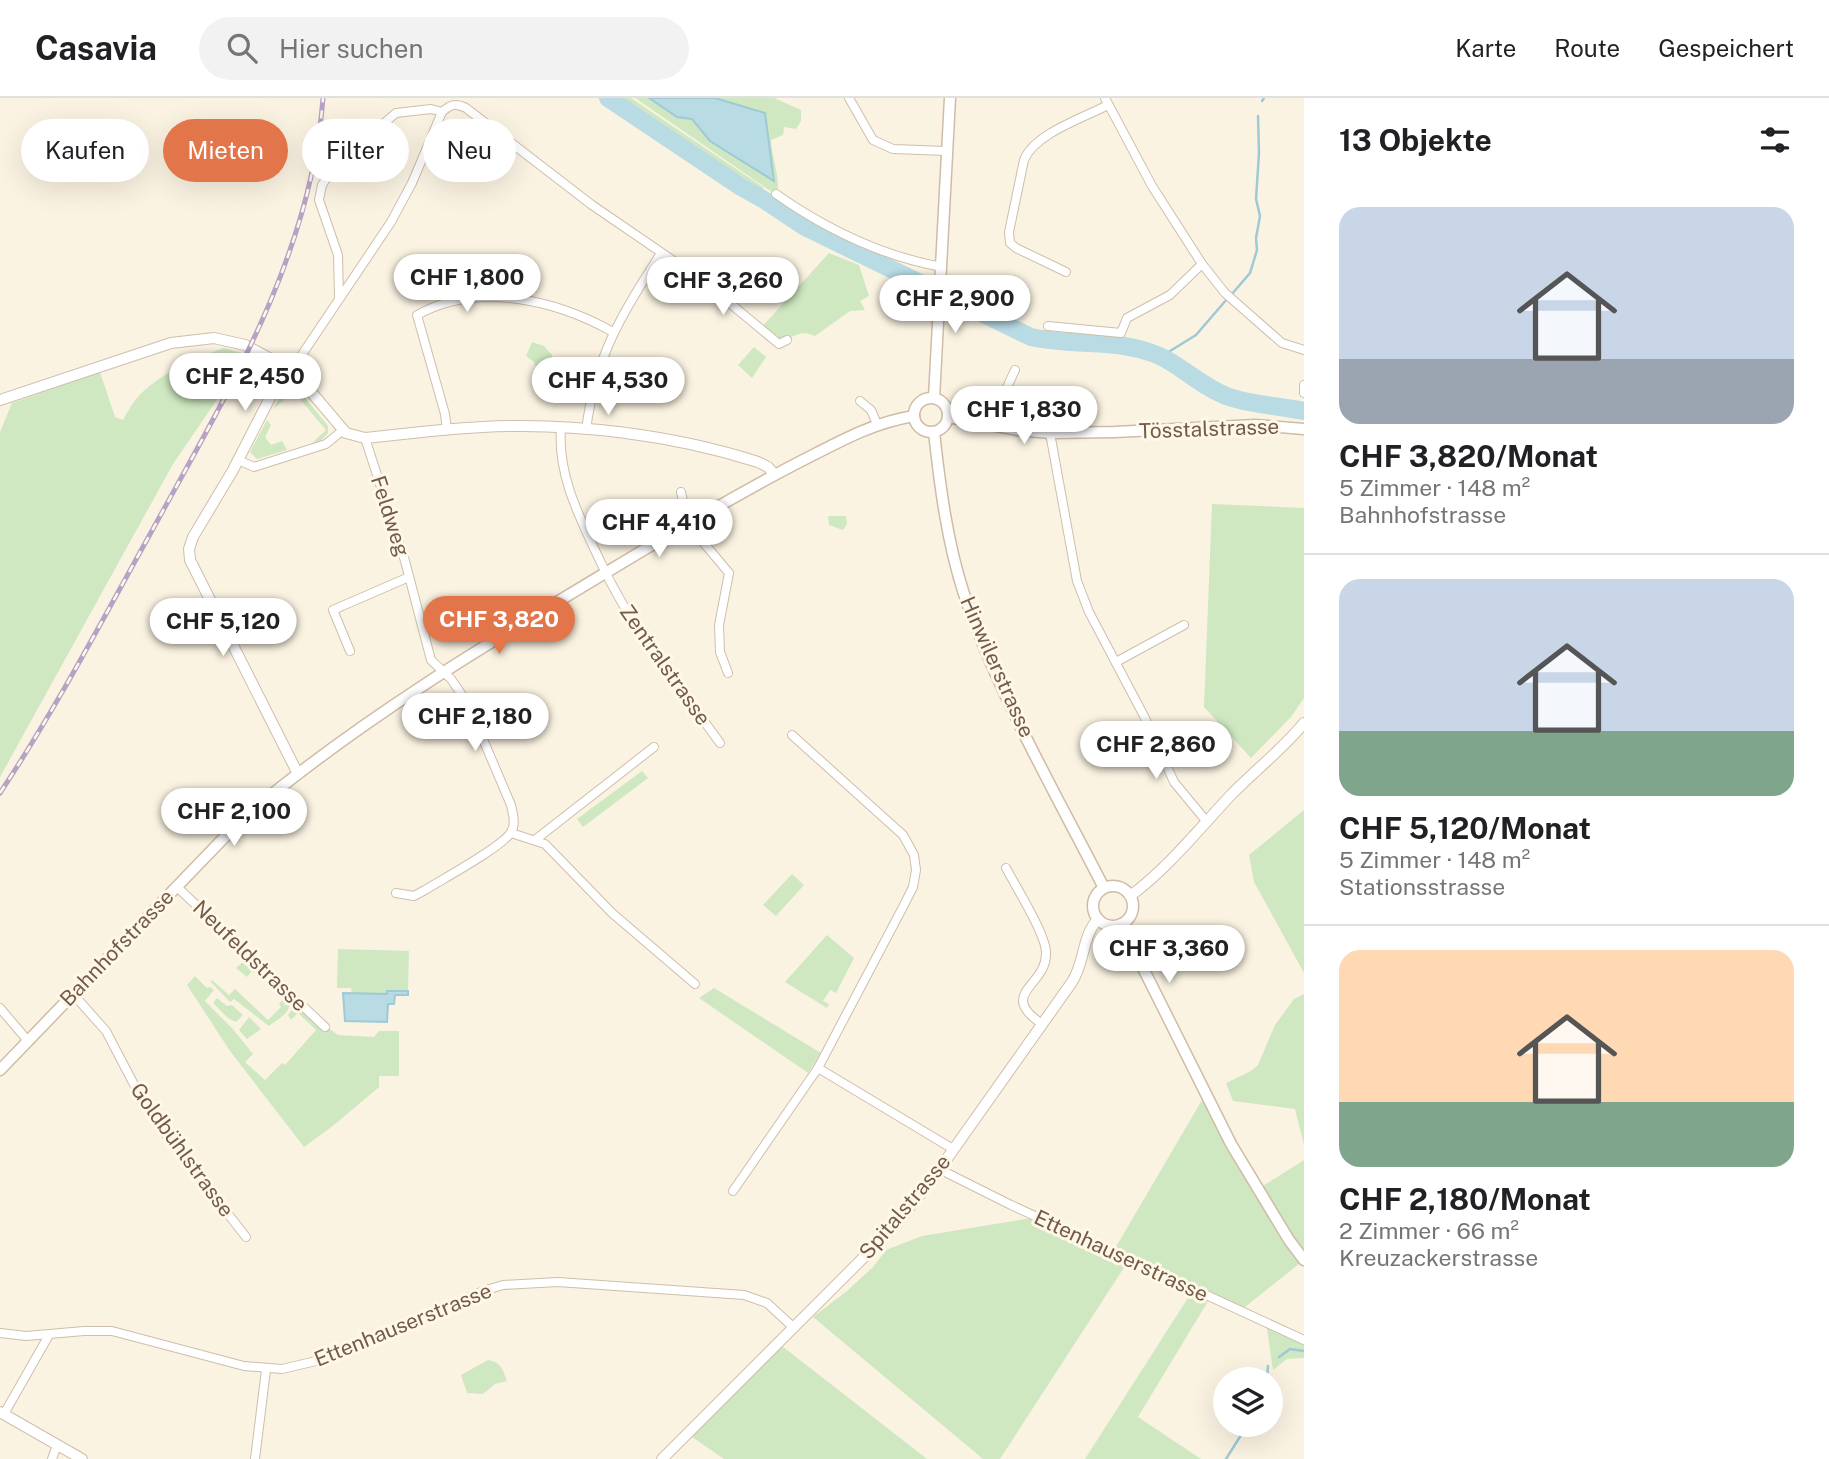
<!DOCTYPE html>
<html lang="de">
<head>
<meta charset="utf-8">
<style>
  body { margin:0; font-family:"Public Sans",sans-serif; background:#f2f2f2; color:#202124; height:100vh; display:flex; flex-direction:column; font-size:26px; white-space:nowrap }
  * { box-sizing:border-box; margin:0 }
  p { font-size:23px; color:#757577 }
  .icon { flex:none; width:38px; height:38px; fill:none; stroke:currentColor; stroke-width:2; stroke-linecap:round; stroke-linejoin:round }
  .map { position:relative; flex:1; overflow:hidden }
  .drawer { display:flex; flex-direction:column; background:#fff; width:525px }
  .drawer>* { flex:none }
  .hud { position:absolute; left:21px; top:21px; width:665px; height:63px; display:flex; gap:14px }
  .fabs { position:absolute; left:1213px; top:1269px; display:grid; gap:14px }
  .fabs a { display:grid; place-items:center; width:70px; height:70px; border-radius:50%; background:#fff; box-shadow:0 7px 28px #0002; font-size:35px }
  .price { position:absolute; translate:-50% -60px; padding:0 16px; border-radius:24px; background:#fff; color:#222; font-size:23px; line-height:46px; filter:drop-shadow(0 2px 4px #0008) }
  .price::after { content:''; position:absolute; left:50%; top:42px; width:21px; height:16px; margin-left:-10px; background:inherit; clip-path:polygon(0 0,100% 0,50% 100%) }
  .price.selected { background:#e2764a; color:#fff }
  ul { padding:0; list-style:none }
  li { display:grid; align-content:center; gap:14px; height:371px; padding:0 35px }
  li+li { border-top:2px solid #e0e0e0 }
  li span { display:grid; place-items:center; height:217px; border-radius:21px; color:#555 }
  li>.icon { margin-inline-start:auto }
  span .icon { width:126px; height:126px; fill:#fffc; stroke-width:1 }
  li b { font-size:30px }
  h2 { display:flex; justify-content:space-between; align-items:center; height:84px; padding:0 35px; font-size:30px }
  .tag { padding:0 24px; border-radius:32px; background:#fff; box-shadow:0 7px 28px #0002; font-size:24px; line-height:63px }
  .tag.selected { background:#e2764a; color:#fff }
  header { display:flex; align-items:center; gap:42px; box-sizing:border-box; height:98px; padding:0 35px; background:#fff; border-bottom:2px solid #e0e0e0 }
  header strong { font-size:33px }
  nav { display:flex; gap:38px; margin-inline-start:auto; font-size:24px }
  .search { width:490px; height:63px; background:#f2f2f2; display:flex; align-items:center; gap:18px; box-sizing:border-box; padding:0 24px; border-radius:38px; color:#757577; font-size:26px }
  main { display:flex; flex:1; min-height:0 }
  .map>svg:first-child { display:block }
  .green { fill:#cfe8c1 }
  .water { fill:#b8dbe4; stroke:#9ec9d6; stroke-width:2 }
  .lines { fill:none; stroke-linecap:round; stroke-linejoin:round }
  .stream { stroke:#9ec9d6; stroke-width:2.5 }
  .river { stroke:#b8dbe4; stroke-width:18 }
  .minor-casing { stroke:#cebeac; stroke-width:10 }
  .tertiary-casing { stroke:#cebeac; stroke-width:12 }
  .secondary-casing { stroke:#cfbca7; stroke-width:13 }
  .minor { stroke:#fff; stroke-width:8 }
  .tertiary { stroke:#fff; stroke-width:10 }
  .secondary { stroke:#fff; stroke-width:10 }
  .rail-casing { stroke:#b6a2c4; stroke-width:5 }
  .rail { stroke:#fff7e8; stroke-width:2.5; stroke-dasharray:8; stroke-linecap:butt }
  .labels { text-anchor:middle; stroke-width:6; stroke-linejoin:round; paint-order:stroke }
  .street-label { font-size:21px; fill:#725b49; stroke:#fff7e8 }
</style>
</head>
<body>
<header>
<strong>Casavia</strong>
<div class="search"><svg class="icon" aria-label="search" viewBox="0 0 24 24"><circle cx="10" cy="10" r="6"/><path d="M15 15l6 6"/></svg>Hier suchen</div>
<nav><a>Karte</a><a>Route</a><a>Gespeichert</a></nav>
</header>
<main>
<div class="map">
<svg width="1304" height="1361" viewBox="0 0 1304 1361">
  <rect width="100%" height="100%" fill="#fbf3e2"/>
  <g class="green">
    <path d="M608 0H631L763 89 766 103 741 89Z"/>
    <path d="M635 0H774L801 12V23L796 31 784 29 783 37 771 42C772 60 779 75 778 94H772Z"/>
    <path d="M829 155 859 167 869 198 860 203 865 212 850 213 815 238C800 231 793 239 779 246L760 231Z"/>
    <path d="M532 244 544 248 552 257V273L539 278 534 264 526 258Z"/>
    <path d="M754 249 766 259 752 280 738 267Z"/>
    <path d="M224 250 241 255 216 303 173 366 0 679V334L12 305 100 274 115 319 123 322C127 315 132 305 138 299 160 275 194 261 224 250Z"/>
    <path d="M257 261 270 274 269 288 247 276Z"/>
    <path d="M293 292 302 296 328 328V335L322 342 312 345 326 332 294 294 273 311 281 297Z"/>
    <path d="M267 322 271 327 265 339 271 347 282 343 287 352 257 361 250 354Z"/>
    <path d="M1212 406 1304 410V600L1291 619 1251 660 1204 609Z"/>
    <path d="M828 418H846L847 426 843 432 829 427Z"/>
    <path d="M642 673 648 680 583 729 577 721Z"/>
    <path d="M1304 712V875L1254 784 1249 757Z"/>
    <path d="M792 776 804 787 776 818 763 807Z"/>
    <path d="M827 837 854 860 836 895 830 892 823 903 829 906 827 910 785 884Z"/>
    <path d="M338 851 409 853 408 893H388L387 896 352 895 351 890H337Z"/>
    <path d="M247 860 259 871 257 877 252 873 247 879 236 870Z"/>
    <path d="M195 878 207 890 210 889 214 892 205 903 232 930 253 956 245 964 265 982 282 965 285 967 316 932 298 915 291 922 288 917 296 906 338 937 374 939 379 933H399V978H379V989L334 1027 304 1049 230 953 187 887Z"/>
    <path d="M212 882 229 897 235 891 268 922 281 909 279 906 283 901 275 894 280 891C299 909 286 916 269 928L234 901 230 904 211 884Z"/>
    <path d="M714 890 821 955 808 975 699 900Z"/>
    <path d="M1304 896V1047L1295 1011 1233 1003 1226 985 1251 973 1258 967 1275 927 1294 901Z"/>
    <path d="M217 900 227 908 232 907 243 917 236 924 228 920 213 905Z"/>
    <path d="M249 919 261 931 247 941 239 932Z"/>
    <path d="M1206 995 1258 1091 1304 1062V1162L1240 1213 1210 1200 1138 1319 1201 1361H1085L1193 1192 1113 1154Z"/>
    <path d="M1031 1120 1127 1165 1000 1361H983L813 1219 847 1193 873 1169 886 1152 922 1138Z"/>
    <path d="M1266 1225 1304 1242V1260L1287 1261 1273 1272Z"/>
    <path d="M782 1248 927 1361H724L692 1339Z"/>
    <path d="M488 1262C501 1264 503 1272 507 1283L495 1286 483 1296 467 1295 461 1277Z"/>
  </g>
  <g class="water">
    <path d="M649 0H715L765 15 774 83 710 43 692 21 677 19Z"/>
    <path d="M387 893H408V897H395L394 906H388L387 924 345 923 343 895 387 896Z"/>
  </g>
  <g class="lines">
    <g class="stream">
      <path d="M1262 3 1264 0"/>
      <path d="M1232 196 1250 175 1257 152 1256 140 1260 118 1256 101 1259 55 1258 18"/>
      <path d="M1162 258 1196 237 1227 201"/>
      <path d="M1279 1259 1290 1251 1304 1253"/>
      <path d="M1267 1281 1268 1268"/>
      <path d="M1226 1361 1248 1326"/>
    </g>
    <path class="river" d="M608 0 741 89 766 103 805 129 1031 239C1069 248 1111 241 1149 254 1178 263 1200 289 1229 299 1253 307 1280 308 1304 313"/>
    <defs>
      <g id="minor">
        <path d="M849 0 873 42 893 51 946 53"/>
        <path d="M1105 0 1152 88 1202 166 1225 195 1282 245 1304 252"/>
        <path d="M776 96C826 131 881 158 942 169"/>
        <path d="M1066 174 1016 150 1010 145 1009 134 1024 62C1034 36 1083 20 1108 7"/>
        <path d="M339 199 338 157 319 102 322 87 335 67 396 15 431 11 442 14"/>
        <path d="M1048 228 1121 235 1127 220 1170 197 1202 166"/>
        <path d="M299 261V276L306 287"/>
        <path d="M280 273 299 261 391 124 412 85 442 14C451 6 456 5 466 10L592 107 703 183 779 246 787 242"/>
        <path d="M1304 287V295"/>
        <path d="M860 303 871 312 877 326"/>
        <path d="M990 326 1015 272"/>
        <path d="M561 330C557 379 582 424 602 467 632 531 678 587 720 645"/>
        <path d="M447 332 445 316 417 217C478 183 556 202 613 234"/>
        <path d="M586 332C596 256 621 218 661 155"/>
        <path d="M1050 335 1077 483 1089 514 1144 618 1174 684 1207 724"/>
        <path d="M365 340 405 463 431 562 451 581 468 606 511 707C513 716 516 726 511 734 504 748 441 782 425 792L414 798 396 795"/>
        <path d="M238 362 254 369 326 346 343 332"/>
        <path d="M681 394 688 426 729 475 719 527 720 554 728 575"/>
        <path d="M350 553 333 512 409 479"/>
        <path d="M1116 564 1184 527"/>
        <path d="M511 735 545 746 612 815 695 886"/>
        <path d="M535 742 654 649"/>
        <path d="M1006 770C1016 789 1045 835 1046 854 1048 888 996 895 1042 926"/>
        <path d="M176 788 325 929"/>
        <path d="M73 896 106 933 140 998 157 1025 246 1139"/>
        <path d="M0 910 28 943"/>
        <path d="M818 970 953 1051"/>
        <path d="M939 1071 1011 1107 1304 1242"/>
        <path d="M733 1093 818 970 904 807 913 789 916 772 914 757 903 737 792 637"/>
        <path d="M0 1235 26 1238 84 1233H112L244 1268 282 1271 333 1259 483 1193 503 1187 558 1184 744 1197 767 1205 794 1230"/>
        <path d="M4 1316 49 1237"/>
        <path d="M52 1361 57 1347"/>
        <path d="M255 1361 266 1272"/>
      </g>
      <g id="tertiary">
        <path d="M280 273 278 284 233 372 193 439 189 451 190 462 298 676"/>
        <path d="M0 302 171 245 214 240 245 247 269 260 277 267 280 273 307 289 346 335 365 340C404 336 443 331 483 329 572 324 674 337 758 364L768 369 774 376"/>
        <path d="M1130 798C1168 770 1198 732 1230 698 1254 673 1282 652 1304 625"/>
        <path d="M0 1314 82 1361"/>
        <path d="M662 1361 887 1136 929 1086 1072 884C1085 864 1082 838 1098 821"/>
      </g>
      <g id="secondary">
        <circle cx="931" cy="317" r="17"/>
        <path d="M934 300 950 0"/>
        <path d="M948 319 1018 332 1050 335 1115 334 1255 327 1304 331"/>
        <path d="M934 334C940 388 947 444 964 496 998 596 1056 696 1104 790"/>
        <circle cx="1113" cy="808" r="20"/>
        <path d="M1121 826 1231 1046 1289 1142 1304 1162"/>
        <path d="M0 972 243 720C372 611 519 527 662 441 713 411 763 382 815 356 848 339 877 324 914 318"/>
      </g>
    </defs>
    <use href="#minor" class="minor-casing"/>
    <use href="#tertiary" class="tertiary-casing"/>
    <use href="#secondary" class="secondary-casing"/>
    <use href="#minor" class="minor"/>
    <use href="#tertiary" class="tertiary"/>
    <use href="#secondary" class="secondary"/>
    <defs>
      <path id="rail" d="M0 695C57 609 104 519 154 429 228 294 311 158 323 0"/>
    </defs>
    <use href="#rail" class="rail-casing"/>
    <use href="#rail" class="rail"/>
  </g>
  <g class="labels">
    <g class="street-label">
      <text transform="translate(1209 331) rotate(-2)" y="7">Tösstalstrasse</text>
      <text transform="translate(390 418) rotate(72)" y="7">Feldweg</text>
      <text transform="translate(665 567) rotate(55)" y="7">Zentralstrasse</text>
      <text transform="translate(997 569) rotate(66)" y="7">Hinwilerstrasse</text>
      <text transform="translate(117 850) rotate(-46)" y="7">Bahnhofstrasse</text>
      <text transform="translate(250 858) rotate(44)" y="7">Neufeldstrasse</text>
      <text transform="translate(182 1052) rotate(54)" y="7">Goldbühlstrasse</text>
      <text transform="translate(905 1109) rotate(-50)" y="7">Spitalstrasse</text>
      <text transform="translate(1121 1158) rotate(25)" y="7">Ettenhauserstrasse</text>
      <text transform="translate(403 1227) rotate(-22)" y="7">Ettenhauserstrasse</text>
    </g>
  </g>
</svg>
<div class="fabs">
<a><svg class="icon" aria-label="layers" viewBox="0 0 24 24"><path d="M12 4l9 5-9 5-9-5zM3 14l9 5 9-5"/></svg></a>
</div>
<b class="price" style="left:467px;top:216px">CHF 1,800</b>
<b class="price" style="left:723px;top:219px">CHF 3,260</b>
<b class="price" style="left:955px;top:237px">CHF 2,900</b>
<b class="price" style="left:245px;top:315px">CHF 2,450</b>
<b class="price" style="left:608px;top:319px">CHF 4,530</b>
<b class="price" style="left:1024px;top:348px">CHF 1,830</b>
<b class="price" style="left:659px;top:461px">CHF 4,410</b>
<b class="price selected" style="left:499px;top:558px">CHF 3,820</b>
<b class="price" style="left:223px;top:560px">CHF 5,120</b>
<b class="price" style="left:475px;top:655px">CHF 2,180</b>
<b class="price" style="left:1156px;top:683px">CHF 2,860</b>
<b class="price" style="left:234px;top:750px">CHF 2,100</b>
<b class="price" style="left:1169px;top:887px">CHF 3,360</b>
<div class="hud">
<a class="tag">Kaufen</a>
<a class="tag selected">Mieten</a>
<a class="tag">Filter</a>
<a class="tag">Neu</a>
</div>
</div>
<section class="drawer">
<h2>13 Objekte<svg class="icon" aria-label="filters" viewBox="0 0 24 24"><path d="M4 7h16M4 17h16"/><circle cx="9" cy="7" r="2"/><circle cx="15" cy="17" r="2"/></svg></h2>
<ul>
<li><span style="background:linear-gradient(#c9d6e8 70%,#9aa5b1 0)"><svg class="icon" aria-label="home" viewBox="0 0 24 24"><path d="M3 11l9-7 9 7M6 9v11h12V9"/></svg></span><div><b>CHF 3,820/Monat</b><p>5 Zimmer · 148 m²</p><p>Bahnhofstrasse</p></div></li>
<li><span style="background:linear-gradient(#c9d6e8 70%,#7fa58c 0)"><svg class="icon" aria-label="home" viewBox="0 0 24 24"><path d="M3 11l9-7 9 7M6 9v11h12V9"/></svg></span><div><b>CHF 5,120/Monat</b><p>5 Zimmer · 148 m²</p><p>Stationsstrasse</p></div></li>
<li><span style="background:linear-gradient(#ffd9b3 70%,#7fa58c 0)"><svg class="icon" aria-label="home" viewBox="0 0 24 24"><path d="M3 11l9-7 9 7M6 9v11h12V9"/></svg></span><div><b>CHF 2,180/Monat</b><p>2 Zimmer · 66 m²</p><p>Kreuzackerstrasse</p></div></li>
</ul>
</section>
</main>
</body>
</html>
